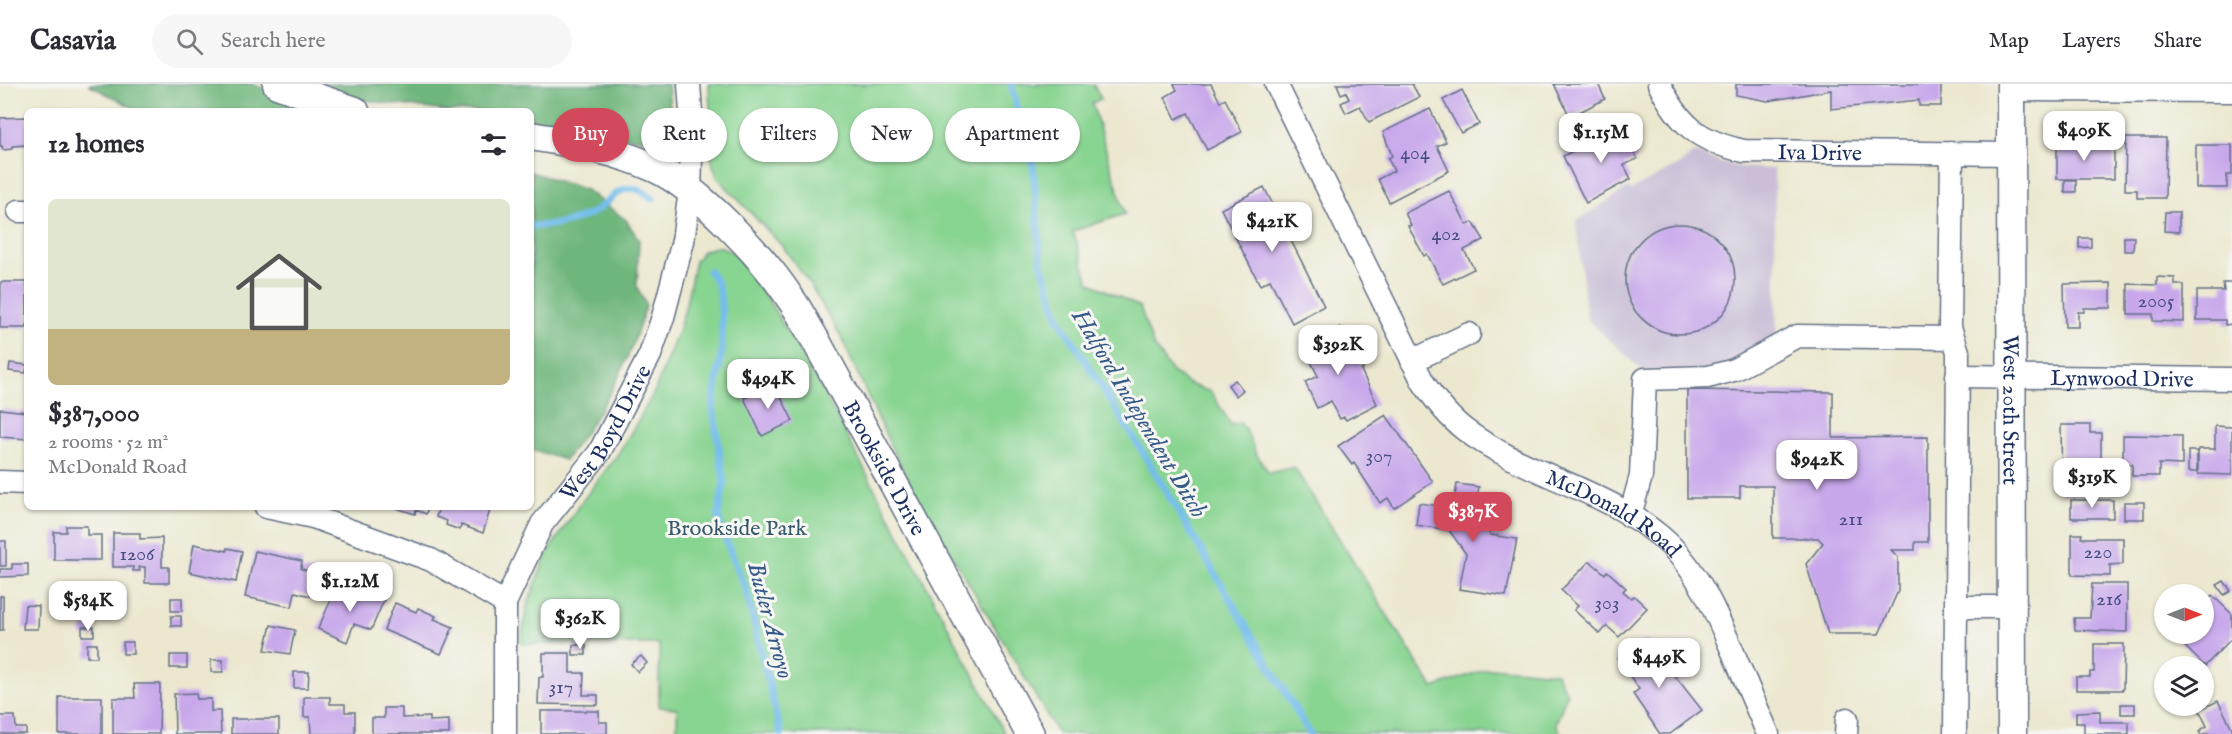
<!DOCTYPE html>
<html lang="en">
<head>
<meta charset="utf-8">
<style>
  body { margin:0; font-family:"IM FELL English",serif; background:#f7f7f7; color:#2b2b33; height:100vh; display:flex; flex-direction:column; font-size:22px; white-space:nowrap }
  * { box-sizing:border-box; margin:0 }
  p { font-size:20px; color:#7c7c81 }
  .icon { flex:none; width:33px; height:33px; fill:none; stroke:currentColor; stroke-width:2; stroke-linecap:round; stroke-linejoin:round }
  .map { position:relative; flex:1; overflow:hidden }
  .side { position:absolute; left:24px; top:24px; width:510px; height:402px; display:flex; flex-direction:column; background:#fff; border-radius:9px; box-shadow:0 2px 4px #0004 }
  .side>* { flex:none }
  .guide { position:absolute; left:552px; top:24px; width:570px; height:54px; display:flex; gap:12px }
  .needle { width:39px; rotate:90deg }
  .tools { position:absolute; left:2154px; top:500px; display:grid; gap:12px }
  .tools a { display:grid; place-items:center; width:60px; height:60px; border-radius:50%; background:#fff; box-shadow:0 2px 4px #0004; font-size:30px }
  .price { position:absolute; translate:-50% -51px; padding:0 14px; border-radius:12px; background:#fff; color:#222; font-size:20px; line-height:39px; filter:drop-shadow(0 2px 3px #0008) }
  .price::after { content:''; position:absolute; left:50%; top:36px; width:18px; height:14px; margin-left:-9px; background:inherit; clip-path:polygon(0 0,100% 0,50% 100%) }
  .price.selected { background:#d1495b; color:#fff }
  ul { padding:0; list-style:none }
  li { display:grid; align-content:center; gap:12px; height:318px; padding:0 24px }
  li span { display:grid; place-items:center; height:186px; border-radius:9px; color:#555 }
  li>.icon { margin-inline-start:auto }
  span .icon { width:108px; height:108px; fill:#fffc; stroke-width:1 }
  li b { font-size:26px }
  h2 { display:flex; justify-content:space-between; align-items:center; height:72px; padding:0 24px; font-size:26px }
  .pill { padding:0 21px; border-radius:27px; background:#fff; box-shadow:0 2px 4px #0004; font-size:21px; line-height:54px }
  .pill.selected { background:#d1495b; color:#fff }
  header { display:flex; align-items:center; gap:36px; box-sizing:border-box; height:84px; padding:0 30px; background:#fff; border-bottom:2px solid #e1e1e2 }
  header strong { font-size:28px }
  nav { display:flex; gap:33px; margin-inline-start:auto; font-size:21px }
  .search { width:420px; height:54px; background:#f7f7f7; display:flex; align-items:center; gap:15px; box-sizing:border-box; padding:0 21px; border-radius:33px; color:#7c7c81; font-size:22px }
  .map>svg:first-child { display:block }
  .industrial { fill:#cabfd7 }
  .green { fill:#88d491; stroke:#528278; stroke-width:1.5 }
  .forest { fill:#6eb67b; stroke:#44726c; stroke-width:1.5 }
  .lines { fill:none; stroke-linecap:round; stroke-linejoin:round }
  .stream { stroke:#74bdec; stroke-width:7 }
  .building { fill:#c8a8eb }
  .minor-casing { stroke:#647086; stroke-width:25 }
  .major-casing { stroke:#647086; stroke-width:31 }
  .minor { stroke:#fff; stroke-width:22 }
  .major { stroke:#fff; stroke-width:28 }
  .labels { text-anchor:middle; stroke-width:6; stroke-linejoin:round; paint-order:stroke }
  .number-label { font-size:20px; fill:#464d81 }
  .street-label { font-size:22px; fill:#1b2f5e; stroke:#f6f6f2 }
  .park-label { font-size:22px; fill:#36586b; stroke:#f6f6f2 }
  .water-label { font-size:24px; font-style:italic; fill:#365a89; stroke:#f6f6f2 }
</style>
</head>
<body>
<header>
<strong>Casavia</strong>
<div class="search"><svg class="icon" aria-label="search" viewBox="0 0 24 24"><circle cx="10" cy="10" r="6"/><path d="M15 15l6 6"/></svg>Search here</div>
<nav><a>Map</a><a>Layers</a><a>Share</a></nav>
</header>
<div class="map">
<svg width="2232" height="650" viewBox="0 0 2232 650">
  <rect width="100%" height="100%" fill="#f6f6f2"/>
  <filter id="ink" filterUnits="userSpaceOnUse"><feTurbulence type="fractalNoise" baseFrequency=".0167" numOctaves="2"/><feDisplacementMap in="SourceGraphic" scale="12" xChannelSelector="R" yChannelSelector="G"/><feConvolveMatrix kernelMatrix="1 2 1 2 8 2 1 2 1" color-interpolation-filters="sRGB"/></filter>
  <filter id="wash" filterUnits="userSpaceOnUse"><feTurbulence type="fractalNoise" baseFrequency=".008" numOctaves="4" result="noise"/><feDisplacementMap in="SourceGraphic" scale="24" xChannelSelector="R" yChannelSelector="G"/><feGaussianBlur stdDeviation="1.35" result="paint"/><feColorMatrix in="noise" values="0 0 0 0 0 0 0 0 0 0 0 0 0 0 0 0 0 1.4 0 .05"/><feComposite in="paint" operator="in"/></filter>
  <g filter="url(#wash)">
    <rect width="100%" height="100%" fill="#ece8d0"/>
    <path class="industrial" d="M1694 68 1721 79 1742 83 1774 85 1777 255 1725 285 1645 289 1587 235 1576 137 1628 104 1631 106 1682 79Z"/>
    <g class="green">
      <path d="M709 0H1093L1101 15 1092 19 1125 130 1073 147 1089 198 1140 223 1153 261 1171 287 1189 300 1211 308 1231 341 1240 339 1246 346 1256 370 1269 389 1294 383 1433 604 1486 585 1500 584 1556 589 1567 609 1556 640 1561 650H1058L916 410 894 369 839 249 811 202 784 164 717 93 712 78Z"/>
      <path d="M715 163H722L734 169 767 214 818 298 1005 650H677V624L659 623V560H521L526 526 546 471 580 420 618 370 638 337 655 306 678 248 685 225 695 177 703 167Z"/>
    </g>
    <g class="forest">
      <path d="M88 0H252L320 27H139Z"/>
      <path d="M300 0H668L672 44 666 55 653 57 531 38V27H445L363 16Z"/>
      <path d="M531 88 586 106 626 136 639 156 637 203 646 221C628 283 604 325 565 376L531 366Z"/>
    </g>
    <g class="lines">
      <g class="stream">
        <path d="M1011 0 1033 82 1041 178 1059 235 1150 380 1310 650"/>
        <path d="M531 142C552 142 571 139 590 130 615 117 622 89 653 115"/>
        <path d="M709 187 716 197 720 210 722 237V265L713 323 724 399 718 431 721 444 746 506 781 650"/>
      </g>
    </g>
    <g id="blocks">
      <g class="building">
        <path d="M1174 0H1211L1220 18 1225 15 1242 48 1207 66 1188 29 1176 35 1165 13 1177 6Z"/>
        <path d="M1337 0H1412L1419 13 1369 38 1360 22 1346 29 1341 19 1349 15 1346 8 1341 10Z"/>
        <path d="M1554 0H1598L1605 15 1570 33Z"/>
        <path d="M1736 0H1941V22H1919V16L1831 25V6L1768 17 1736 11Z"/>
        <path d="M1462 6 1479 40 1461 49 1443 16Z"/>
        <path d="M1430 25 1446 58 1437 62 1449 87 1389 118 1378 95 1394 87 1388 74 1392 72 1383 48Z"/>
        <path d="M27 33V61L12 62V65L3 66 2 62H0V34Z"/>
        <path d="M1622 42 1637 75 1624 81 1631 95 1586 119 1563 72Z"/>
        <path d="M2126 54H2166L2165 114H2137V106H2125Z"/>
        <path d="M2057 57 2088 58 2087 64H2114V95H2057Z"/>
        <path d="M2196 61H2232V91H2227V104H2196Z"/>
        <rect x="2065" y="96" width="11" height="12"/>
        <path d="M1264 103 1324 222 1292 239 1270 196 1260 201 1221 125Z"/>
        <path d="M1449 107 1467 141 1473 138 1484 156 1464 166 1474 185 1443 200 1427 170 1424 172 1408 142 1411 141 1405 129Z"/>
        <path d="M2165 128H2179V148L2164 147Z"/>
        <circle cx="1680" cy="195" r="55"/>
        <path d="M2124 153H2134L2133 167H2124Z"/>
        <path d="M2079 154H2091V163L2079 164Z"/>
        <path d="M2157 193 2175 194V201H2184V238L2153 237V230H2128V200L2157 201Z"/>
        <path d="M1 198H27V244H0Z"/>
        <path d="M2111 199V224H2084V228H2078V243H2065L2064 200Z"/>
        <path d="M2223 199H2232V240L2225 241V236H2197V207H2224Z"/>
        <path d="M1340 243 1351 266 1353 265 1363 285 1361 286 1377 320 1346 336 1344 333 1340 335 1331 317 1317 324 1305 298 1318 292 1303 262Z"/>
        <path d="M10 279 27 281 26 289 9 287Z"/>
        <path d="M1235 296 1243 306 1236 312 1228 301Z"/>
        <path d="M775 301 793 337 762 352 744 314Z"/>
        <path d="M1687 306 1833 308V354L1928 353V458H1915V466H1891L1898 473V507L1879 550H1828L1806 480 1823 459 1818 454H1773V402H1740V414H1687Z"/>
        <path d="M0 325 27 328V355L0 353Z"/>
        <path d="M1386 331 1433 398 1394 424 1388 414 1380 419 1354 379 1352 381 1338 362Z"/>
        <path d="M2061 341H2090V349H2101V410L2062 409Z"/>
        <path d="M2215 342 2232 343V391L2198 390V365H2215Z"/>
        <path d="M2123 351 2182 352V381L2159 380V392H2132V380H2123Z"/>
        <rect x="2188" y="367" width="9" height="21"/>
        <path d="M1457 400 1479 403 1474 429 1491 451 1517 455 1506 512 1459 505 1466 470 1449 446 1416 441 1419 419 1453 424Z"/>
        <rect x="2071" y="416" width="42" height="18"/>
        <rect x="2124" y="418" width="20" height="17"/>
        <path d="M393 423H428L426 430 416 426 415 430Z"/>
        <path d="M439 423H491L483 449 461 441 460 446 446 441 447 437 436 433Z"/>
        <path d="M66 442H87V451H101V476H54V448H66Z"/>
        <path d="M113 449H140V455L162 454V483H169V499H145V483H139L140 487H133V483H113Z"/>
        <path d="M2072 450H2082L2081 454H2123V480L2110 481V492L2072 491Z"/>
        <rect x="0" y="457" width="6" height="25"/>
        <path d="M194 460 227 467V464L242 467 236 498 189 488Z"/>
        <path d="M255 467 302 477 301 485 315 488 310 512 295 508 292 523 245 513Z"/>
        <path d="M1590 477 1605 490 1607 487 1626 504 1623 507 1631 514 1634 512 1647 524 1619 553 1607 542 1600 550 1574 526 1578 522 1561 506Z"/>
        <path d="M12 480H28V492L0 493V485H12Z"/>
        <path d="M2224 497 2231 507 2224 511 2217 501Z"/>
        <path d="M2092 500H2127V548L2075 546 2074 534H2090Z"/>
        <path d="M337 502 367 513 368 509 384 516 371 546 354 540 347 558 318 545Z"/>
        <path d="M2212 511 2232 530V554L2205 582 2176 554 2181 549H2204V520Z"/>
        <rect x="0" y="512" width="3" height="34"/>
        <rect x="171" y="514" width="11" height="13"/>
        <path d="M395 519 416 528 418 524 436 532 434 535 453 543 441 570 384 546Z"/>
        <path d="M25 521 39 522 38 545H23Z"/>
        <rect x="171" y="532" width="10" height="10"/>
        <path d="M271 541 295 546 290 570 265 566Z"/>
        <rect x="82" y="543" width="12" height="9"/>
        <path d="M1646 555 1702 626 1670 650H1660L1633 610 1639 605 1618 575Z"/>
        <rect x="123" y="558" width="10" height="12"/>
        <rect x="87" y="560" width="10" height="13"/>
        <path d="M2094 560H2124L2123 606H2076V593H2090V588H2094Z"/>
        <rect x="573" y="561" width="13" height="10"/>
        <path d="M543 569H570V589H584L583 611H598V621L538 620 539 593H543Z"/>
        <rect x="170" y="571" width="17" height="13"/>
        <path d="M641 572 647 579 638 588 631 580Z"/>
        <rect x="211" y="576" width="12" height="12"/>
        <path d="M294 588H309L308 604H294Z"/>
        <path d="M134 600H160L159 650H113V614H135Z"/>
        <path d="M196 609 197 615H211V627H220L221 650H175L174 610Z"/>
        <rect x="59" y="613" width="43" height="37"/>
        <path d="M304 613H330V620H345V628H355V650H311L310 633H304Z"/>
        <path d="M2218 617 2232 644V650H2200L2199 647 2207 642 2199 626Z"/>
        <rect x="2121" y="620" width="14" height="10"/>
        <path d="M384 624H402V634L430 633V637L449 636V650H372V634H384Z"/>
        <path d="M541 627H599V638H607V650H541Z"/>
        <path d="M2100 627V638H2129V650H2084V639H2076V628Z"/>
        <path d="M0 632H15L16 644H26V650H0Z"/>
        <rect x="231" y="635" width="48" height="15"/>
      </g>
    </g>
  </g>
  <g filter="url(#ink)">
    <use href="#blocks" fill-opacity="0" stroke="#647086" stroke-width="1.5"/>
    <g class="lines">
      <defs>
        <g id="minor">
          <path id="s1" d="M1276 0 1423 298C1435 316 1448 333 1465 346 1528 393 1613 406 1670 461 1700 491 1716 529 1732 566 1744 594 1756 622 1768 650"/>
          <path id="s2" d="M1659 0C1680 41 1698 57 1744 67L2011 70"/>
          <path d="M2011 6 2232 7"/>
          <path d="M1952 69 1950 243 1958 268 1955 650"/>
          <path d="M19 127H27"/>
          <path d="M1412 277 1469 250"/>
          <path id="s3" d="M1957 292 2232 295"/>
          <path d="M0 398 27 399"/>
          <path d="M266 423 313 433 431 476 505 519"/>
          <path d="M1630 432 1641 392 1645 295 1708 293 1734 286 1797 252 1953 254"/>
          <path d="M1956 523H2012"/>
          <path id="s4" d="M505 650V519L542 440 599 369 650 271 663 233 683 157 690 107 692 42 689 0"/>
          <path d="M1846 650 1847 635"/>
        </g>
        <g id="major">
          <path d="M277 0 355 27"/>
          <path id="s5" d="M2011 0 2012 650"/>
          <path id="s6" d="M531 52C574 59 615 66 655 84 697 103 765 175 790 214 800 227 807 243 816 257L1030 650"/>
        </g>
      </defs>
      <use href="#minor" class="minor-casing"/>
      <use href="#major" class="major-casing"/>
      <use href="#minor" class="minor"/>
      <use href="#major" class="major"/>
    </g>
  </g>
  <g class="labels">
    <g class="number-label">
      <text x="1415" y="75">404</text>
      <text x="1446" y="156">402</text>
      <text x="2156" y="223">2005</text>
      <text x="1379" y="378">307</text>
      <text x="1851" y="441">211</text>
      <text x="2098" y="474">220</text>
      <text x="137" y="476">1206</text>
      <text x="2109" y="521">216</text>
      <text x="1607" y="525">303</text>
      <text x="561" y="609">317</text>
    </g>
    <g class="street-label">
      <text dy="8" stroke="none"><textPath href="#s2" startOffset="189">Iva Drive</textPath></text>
      <text dy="8" stroke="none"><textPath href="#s3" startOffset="165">Lynwood Drive</textPath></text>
      <text dy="8" stroke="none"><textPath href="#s5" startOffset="326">West 20th Street</textPath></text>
      <text dy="8" stroke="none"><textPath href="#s4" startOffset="330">West Boyd Drive</textPath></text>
      <text dy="8" stroke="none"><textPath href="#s6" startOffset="512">Brookside Drive</textPath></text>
      <text dy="8" stroke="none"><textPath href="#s1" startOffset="567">McDonald Road</textPath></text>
    </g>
    <g class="park-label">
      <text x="737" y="451">Brookside Park</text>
    </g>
    <g class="water-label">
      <text transform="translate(1140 329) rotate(59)" y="8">Halford Independent Ditch</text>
      <text transform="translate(771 536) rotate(75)" y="8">Butler Arroyo</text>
    </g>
  </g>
</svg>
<div class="tools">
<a><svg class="needle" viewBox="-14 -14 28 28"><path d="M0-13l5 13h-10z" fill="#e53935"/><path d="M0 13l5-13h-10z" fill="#7c7c81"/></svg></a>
<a><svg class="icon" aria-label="layers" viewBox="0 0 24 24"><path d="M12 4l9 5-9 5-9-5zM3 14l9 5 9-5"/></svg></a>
</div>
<b class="price" style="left:2084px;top:78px">$409K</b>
<b class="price" style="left:1601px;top:80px">$1.15M</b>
<b class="price" style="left:1272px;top:169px">$421K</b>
<b class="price" style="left:1338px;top:292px">$392K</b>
<b class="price" style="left:768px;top:326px">$494K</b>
<b class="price" style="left:1817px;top:407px">$942K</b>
<b class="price" style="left:2092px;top:425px">$319K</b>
<b class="price selected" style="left:1473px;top:459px">$387K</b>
<b class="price" style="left:350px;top:529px">$1.12M</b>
<b class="price" style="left:88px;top:548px">$584K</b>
<b class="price" style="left:580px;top:566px">$362K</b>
<b class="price" style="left:1659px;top:605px">$449K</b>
<div class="guide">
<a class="pill selected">Buy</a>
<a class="pill">Rent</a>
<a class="pill">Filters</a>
<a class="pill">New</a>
<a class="pill">Apartment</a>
</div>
<section class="side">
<h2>12 homes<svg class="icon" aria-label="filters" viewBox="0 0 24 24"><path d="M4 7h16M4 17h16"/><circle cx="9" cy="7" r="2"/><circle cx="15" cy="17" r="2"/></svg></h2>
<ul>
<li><span style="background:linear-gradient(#dfe7d0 70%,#c2b280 0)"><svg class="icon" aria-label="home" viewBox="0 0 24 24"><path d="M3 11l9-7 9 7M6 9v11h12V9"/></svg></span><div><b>$387,000</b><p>2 rooms · 52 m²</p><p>McDonald Road</p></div></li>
</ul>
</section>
</div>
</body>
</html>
